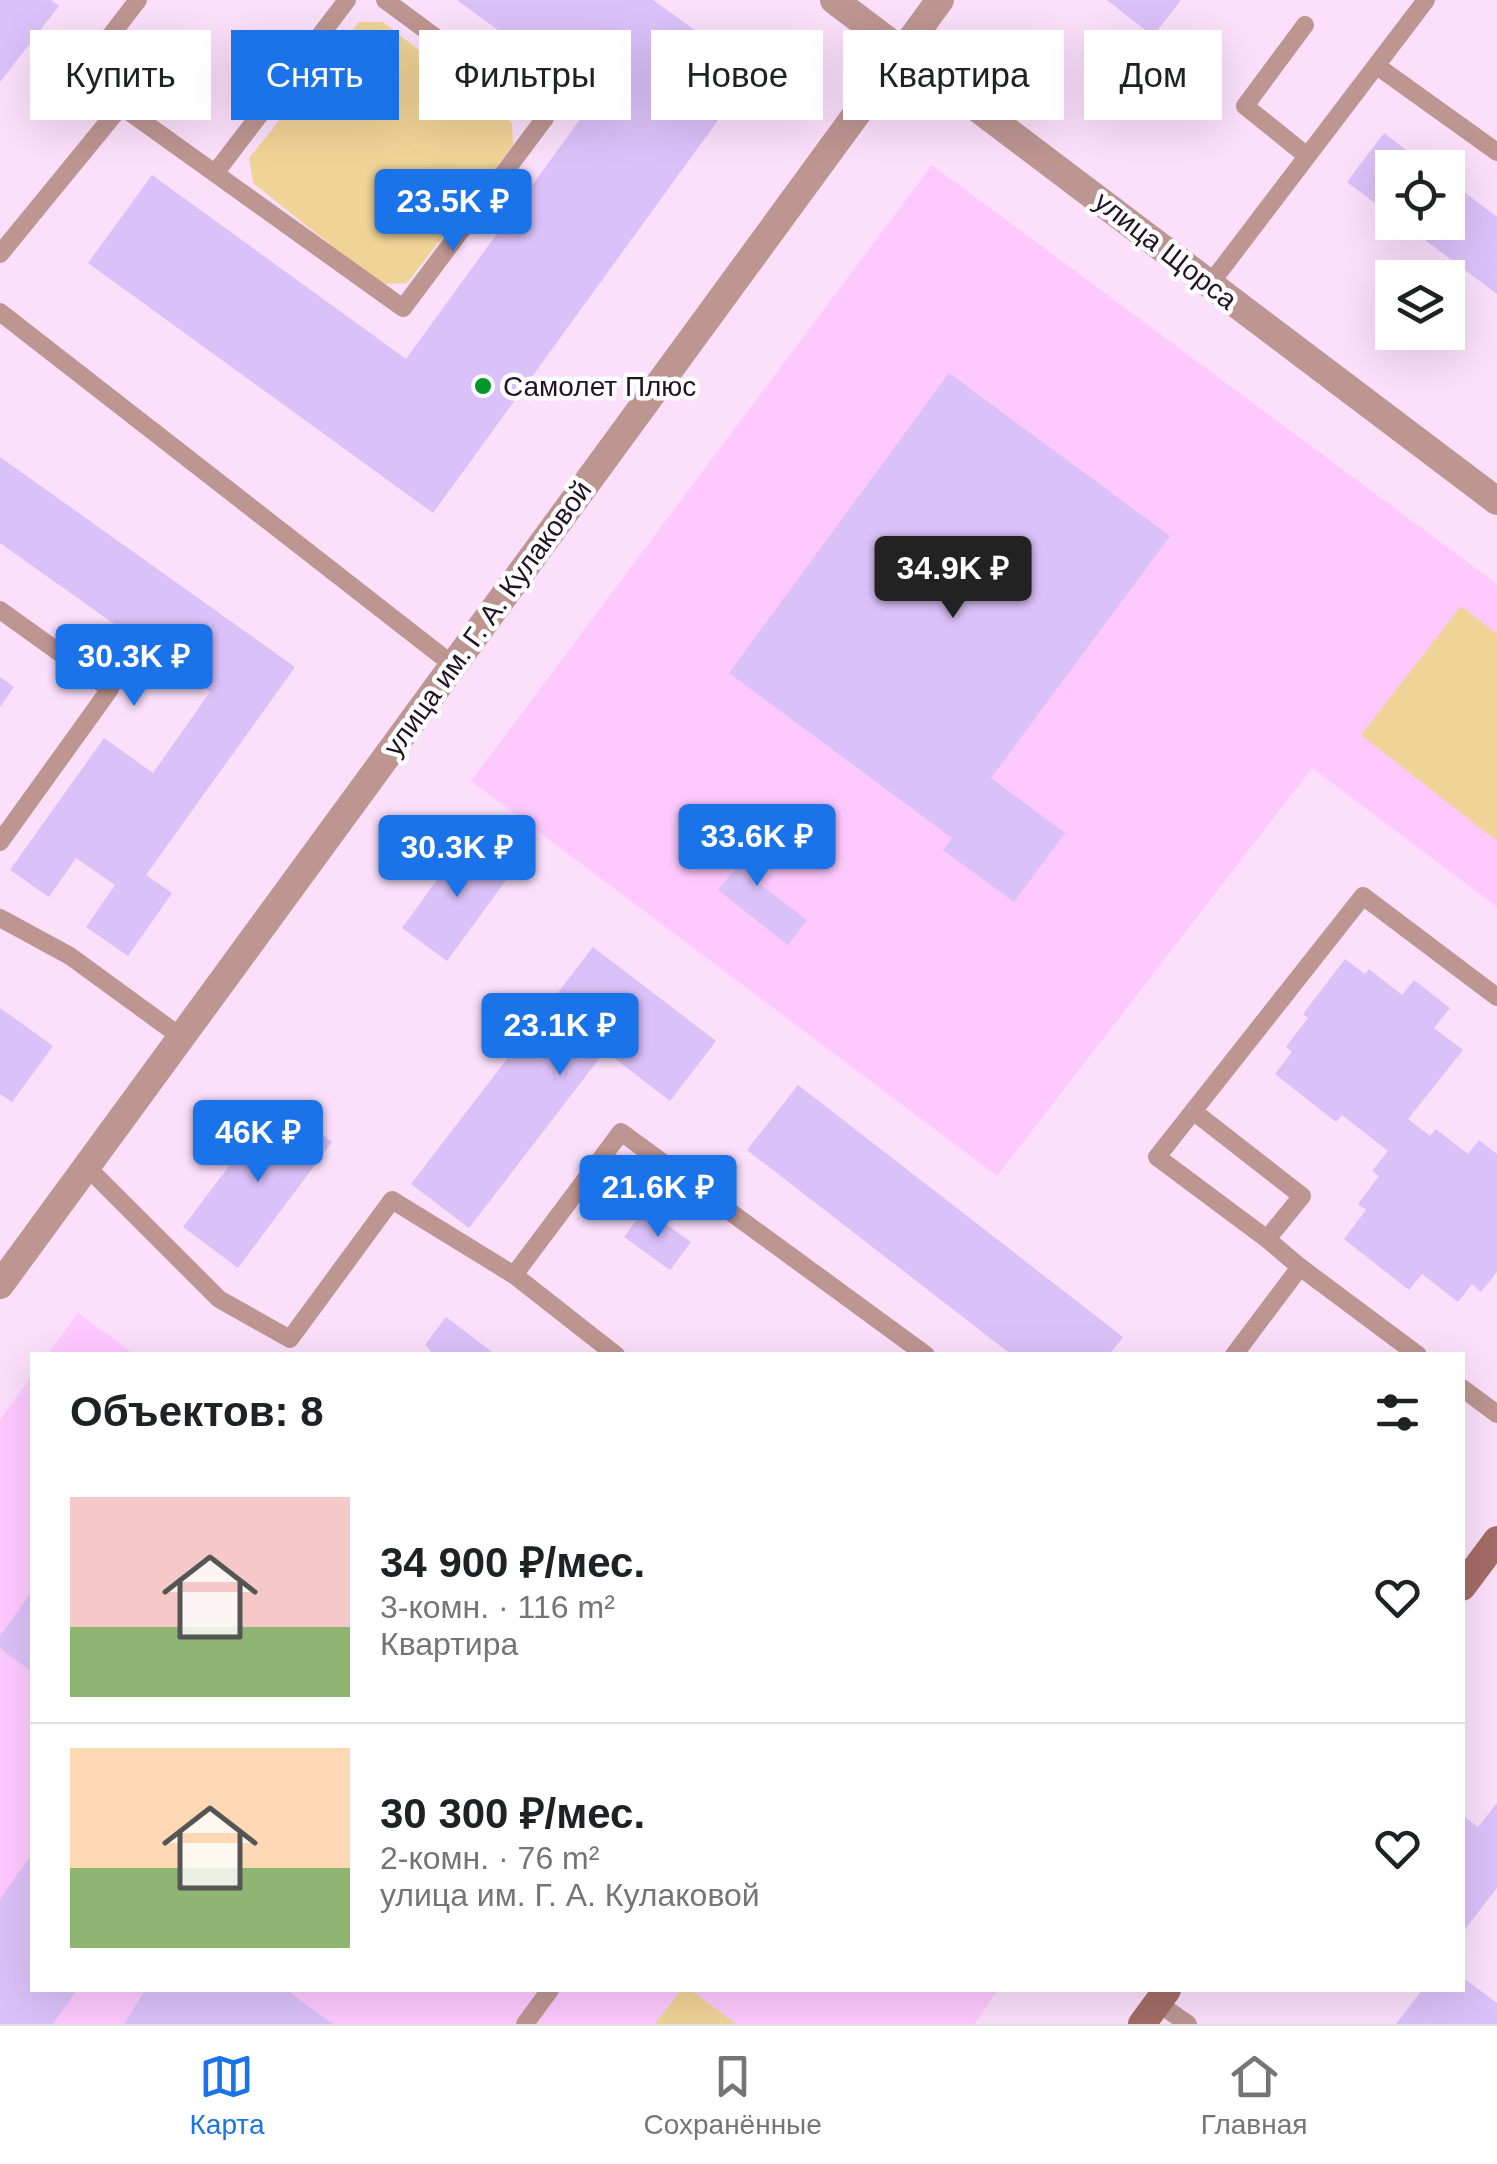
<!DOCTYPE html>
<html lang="ru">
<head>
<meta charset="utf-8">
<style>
  body { margin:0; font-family:Helvetica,sans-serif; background:#f2f2f2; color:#202124; height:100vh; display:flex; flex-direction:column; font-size:38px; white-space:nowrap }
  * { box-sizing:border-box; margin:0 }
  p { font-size:32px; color:#757577 }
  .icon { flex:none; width:55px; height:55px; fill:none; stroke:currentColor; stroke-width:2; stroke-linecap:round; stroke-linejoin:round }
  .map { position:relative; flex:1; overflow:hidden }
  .panel { position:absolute; left:30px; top:1352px; width:1435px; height:640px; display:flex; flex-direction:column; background:#fff; border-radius:0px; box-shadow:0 10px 40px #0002 }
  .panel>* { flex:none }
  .banner { position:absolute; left:30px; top:30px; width:1438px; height:90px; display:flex; gap:20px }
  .fabs { position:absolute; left:1375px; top:150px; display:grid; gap:20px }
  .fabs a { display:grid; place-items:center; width:90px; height:90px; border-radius:0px; background:#fff; box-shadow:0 10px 40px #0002; font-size:50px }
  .price { position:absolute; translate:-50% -85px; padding:0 22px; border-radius:10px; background:#1a73e8; color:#fff; font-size:32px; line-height:65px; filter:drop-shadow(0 2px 5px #0008) }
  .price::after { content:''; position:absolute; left:50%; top:60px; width:30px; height:22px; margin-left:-15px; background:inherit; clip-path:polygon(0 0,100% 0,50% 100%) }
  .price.selected { background:#222; color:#fff }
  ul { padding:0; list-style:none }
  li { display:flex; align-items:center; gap:30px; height:250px; padding:0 40px }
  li+li { border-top:2px solid #e0e0e0 }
  li span { display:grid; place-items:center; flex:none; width:280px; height:200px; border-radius:0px; color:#555 }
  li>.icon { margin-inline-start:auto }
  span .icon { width:120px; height:120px; fill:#fffc; stroke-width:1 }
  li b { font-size:42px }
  h2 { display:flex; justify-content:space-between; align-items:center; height:120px; padding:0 40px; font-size:42px }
  .pill { padding:0 35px; border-radius:0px; background:#fff; box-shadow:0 10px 40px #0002; font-size:35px; line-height:90px }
  .pill.selected { background:#1a73e8; color:#fff }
  .menu { display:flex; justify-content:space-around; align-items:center; height:140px; border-top:2px solid #e0e0e0; background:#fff; font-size:28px; color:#757577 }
  .menu a { display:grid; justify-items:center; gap:5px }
  .menu .selected { color:#1a73e8 }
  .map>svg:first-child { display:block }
  .built { fill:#fec9ff }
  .green { fill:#f0d497 }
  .building { fill:#dbc1f9 }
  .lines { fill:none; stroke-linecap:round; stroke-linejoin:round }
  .service { stroke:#bd9591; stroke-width:18 }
  .minor { stroke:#bd9591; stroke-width:28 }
  .secondary { stroke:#a46c66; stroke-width:28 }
  .poi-dot { fill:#01952c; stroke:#fff; stroke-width:4 }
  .labels { text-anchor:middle; stroke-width:9; stroke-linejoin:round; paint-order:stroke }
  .street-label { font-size:28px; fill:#231324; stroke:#fff }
  .poi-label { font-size:28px; fill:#231324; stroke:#fff; text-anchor:start }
</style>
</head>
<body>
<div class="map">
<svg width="1497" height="2024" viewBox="0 0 1497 2024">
  <rect width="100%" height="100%" fill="#fbdffb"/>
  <g class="built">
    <path d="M932 165 1497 584V907L1312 768 997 1176 471 781Z"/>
    <path d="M78 1313 135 1355H47Z"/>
    <path d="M32 1375V1990H998L974 2024H0V1420Z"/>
  </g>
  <g class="green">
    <path d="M359 22H383L512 123 513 145 407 283 380 284 253 183 249 158Z"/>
    <path d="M1461 606 1497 634V841L1361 735Z"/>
    <path d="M681 1990H691L736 2024H655Z"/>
  </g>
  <g class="building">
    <path d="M0 0H51L59 6 0 82Z"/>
    <path d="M457 0H653L753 72 433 513 88 263 152 175 406 359 594 100Z"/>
    <path d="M1107 0H1181L1153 36Z"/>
    <path d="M1384 133 1430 168H1392V216L1347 182Z"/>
    <path d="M1448 180 1497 217V294L1401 222H1448Z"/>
    <path d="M949 373 1170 536 991 778 1065 833 1014 902 943 850 952 838 729 673Z"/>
    <path d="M0 457 295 667 146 875 172 893 128 956 86 927 115 885 76 858 49 897 10 870 104 738 153 773 210 692 0 543Z"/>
    <path d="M0 677 14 687 0 707Z"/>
    <path d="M733 830 773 861 757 882 807 920 788 945 718 890 737 867 716 851Z"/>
    <path d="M467 839 512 872 447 961 402 928Z"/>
    <path d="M593 947 716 1041 670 1101 605 1051 469 1228 411 1184Z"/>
    <path d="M1345 959 1365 974 1369 969 1402 995 1414 980 1450 1008 1434 1028 1463 1050 1408 1119 1430 1136 1436 1129 1468 1154 1479 1140 1497 1154V1272L1481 1292 1472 1284 1458 1302 1422 1274 1409 1290 1344 1239 1366 1210 1358 1204 1379 1176 1372 1171 1388 1151 1342 1115 1336 1122 1275 1074 1292 1052 1286 1047 1308 1018 1303 1014Z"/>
    <path d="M0 1008 53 1046 12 1102 0 1094Z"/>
    <path d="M798 1085 1123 1337 1109 1355H1012L747 1150Z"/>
    <path d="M278 1101 332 1142 238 1268 183 1227Z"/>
    <path d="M645 1209 691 1242 670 1270 624 1237Z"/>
    <path d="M446 1317 496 1355H434L425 1345Z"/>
    <path d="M32 1591V1672L0 1648V1636Z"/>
    <path d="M1497 1803V1888L1462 1933V1815L1478 1827Z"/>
    <path d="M32 1854V1990H77L53 2024H0V1899Z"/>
    <path d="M1462 1977 1497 2003V2024H1396L1422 1990H1462Z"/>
    <path d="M145 1990H286L333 2024H124Z"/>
  </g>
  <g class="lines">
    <g class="service">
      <path d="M1305 25 1245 106 1307 156"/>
      <path d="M1377 66 1497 152"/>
      <path d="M121 106 94 57 138 0"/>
      <path d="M216 172 347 0"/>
      <path d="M0 254 121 106 403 308 545 118 385 0"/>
      <path d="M1210 284 1426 0"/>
      <path d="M0 312 453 665"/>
      <path d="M0 610 110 689 0 842"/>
      <path d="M0 918 70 956 181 1037"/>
      <path d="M1193 1111 1302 1196 1267 1239 1157 1157 1363 896 1497 997"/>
      <path d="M87 1167 219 1299 290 1339 392 1200 514 1275 616 1355"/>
      <path d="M1267 1239 1300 1267"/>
      <path d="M514 1275 621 1132 926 1355"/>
      <path d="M1234 1355 1300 1267 1418 1355"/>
      <path d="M1462 1388 1497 1414"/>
      <path d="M1158 2003 1188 2024"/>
      <path d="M525 2024 550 1990"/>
    </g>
    <g class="minor">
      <path d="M834 0 1497 501"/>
      <path d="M0 1285 940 0"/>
    </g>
    <g class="secondary">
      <path d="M1462 1587 1497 1540"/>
      <path d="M1142 2024 1167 1990"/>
    </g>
  </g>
  <circle class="poi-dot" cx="483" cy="386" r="10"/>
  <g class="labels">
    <g class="street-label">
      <text transform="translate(1166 250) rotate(38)" y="10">улица Щорса</text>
      <text transform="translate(487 618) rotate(-54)" y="10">улица им. Г. А. Кулаковой</text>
    </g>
    <g class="poi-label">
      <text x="503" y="396">Самолет Плюс</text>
    </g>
  </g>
</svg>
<div class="fabs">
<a><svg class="icon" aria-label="locate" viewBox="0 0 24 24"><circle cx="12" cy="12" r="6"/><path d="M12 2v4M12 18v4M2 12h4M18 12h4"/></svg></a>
<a><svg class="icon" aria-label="layers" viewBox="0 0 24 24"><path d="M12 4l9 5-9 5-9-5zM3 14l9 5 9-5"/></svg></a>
</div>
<b class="price" style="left:453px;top:254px">23.5K ₽</b>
<b class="price selected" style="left:953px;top:621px">34.9K ₽</b>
<b class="price" style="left:134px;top:709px">30.3K ₽</b>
<b class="price" style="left:757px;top:889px">33.6K ₽</b>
<b class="price" style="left:457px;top:900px">30.3K ₽</b>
<b class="price" style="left:560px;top:1078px">23.1K ₽</b>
<b class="price" style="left:258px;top:1185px">46K ₽</b>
<b class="price" style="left:658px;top:1240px">21.6K ₽</b>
<div class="banner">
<a class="pill">Купить</a>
<a class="pill selected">Снять</a>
<a class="pill">Фильтры</a>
<a class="pill">Новое</a>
<a class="pill">Квартира</a>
<a class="pill">Дом</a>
</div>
<section class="panel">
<h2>Объектов: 8<svg class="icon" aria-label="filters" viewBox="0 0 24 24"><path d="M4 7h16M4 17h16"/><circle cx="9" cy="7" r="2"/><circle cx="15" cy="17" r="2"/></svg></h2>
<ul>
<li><span style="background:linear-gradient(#f6c9c9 65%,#8fb573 0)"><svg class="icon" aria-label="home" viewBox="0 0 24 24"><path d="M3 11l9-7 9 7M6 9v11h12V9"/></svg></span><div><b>34 900 ₽/мес.</b><p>3-комн. · 116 m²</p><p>Квартира</p></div><svg class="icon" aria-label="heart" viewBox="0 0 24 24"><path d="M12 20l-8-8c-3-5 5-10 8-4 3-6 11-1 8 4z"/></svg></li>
<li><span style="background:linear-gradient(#ffd9b3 60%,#8fb573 0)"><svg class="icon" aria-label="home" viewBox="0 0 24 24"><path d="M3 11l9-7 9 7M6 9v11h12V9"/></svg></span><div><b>30 300 ₽/мес.</b><p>2-комн. · 76 m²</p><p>улица им. Г. А. Кулаковой</p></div><svg class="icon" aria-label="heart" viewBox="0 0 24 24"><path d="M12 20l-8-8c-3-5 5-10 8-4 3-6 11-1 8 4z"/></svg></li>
</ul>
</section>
</div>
<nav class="menu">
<a class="selected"><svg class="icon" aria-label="map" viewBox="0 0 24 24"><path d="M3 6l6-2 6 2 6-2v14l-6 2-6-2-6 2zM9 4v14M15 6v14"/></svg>Карта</a>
<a><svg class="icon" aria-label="saved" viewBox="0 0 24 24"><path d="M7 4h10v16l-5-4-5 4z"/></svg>Сохранённые</a>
<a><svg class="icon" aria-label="home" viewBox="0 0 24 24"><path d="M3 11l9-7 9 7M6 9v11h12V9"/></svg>Главная</a>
</nav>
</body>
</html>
